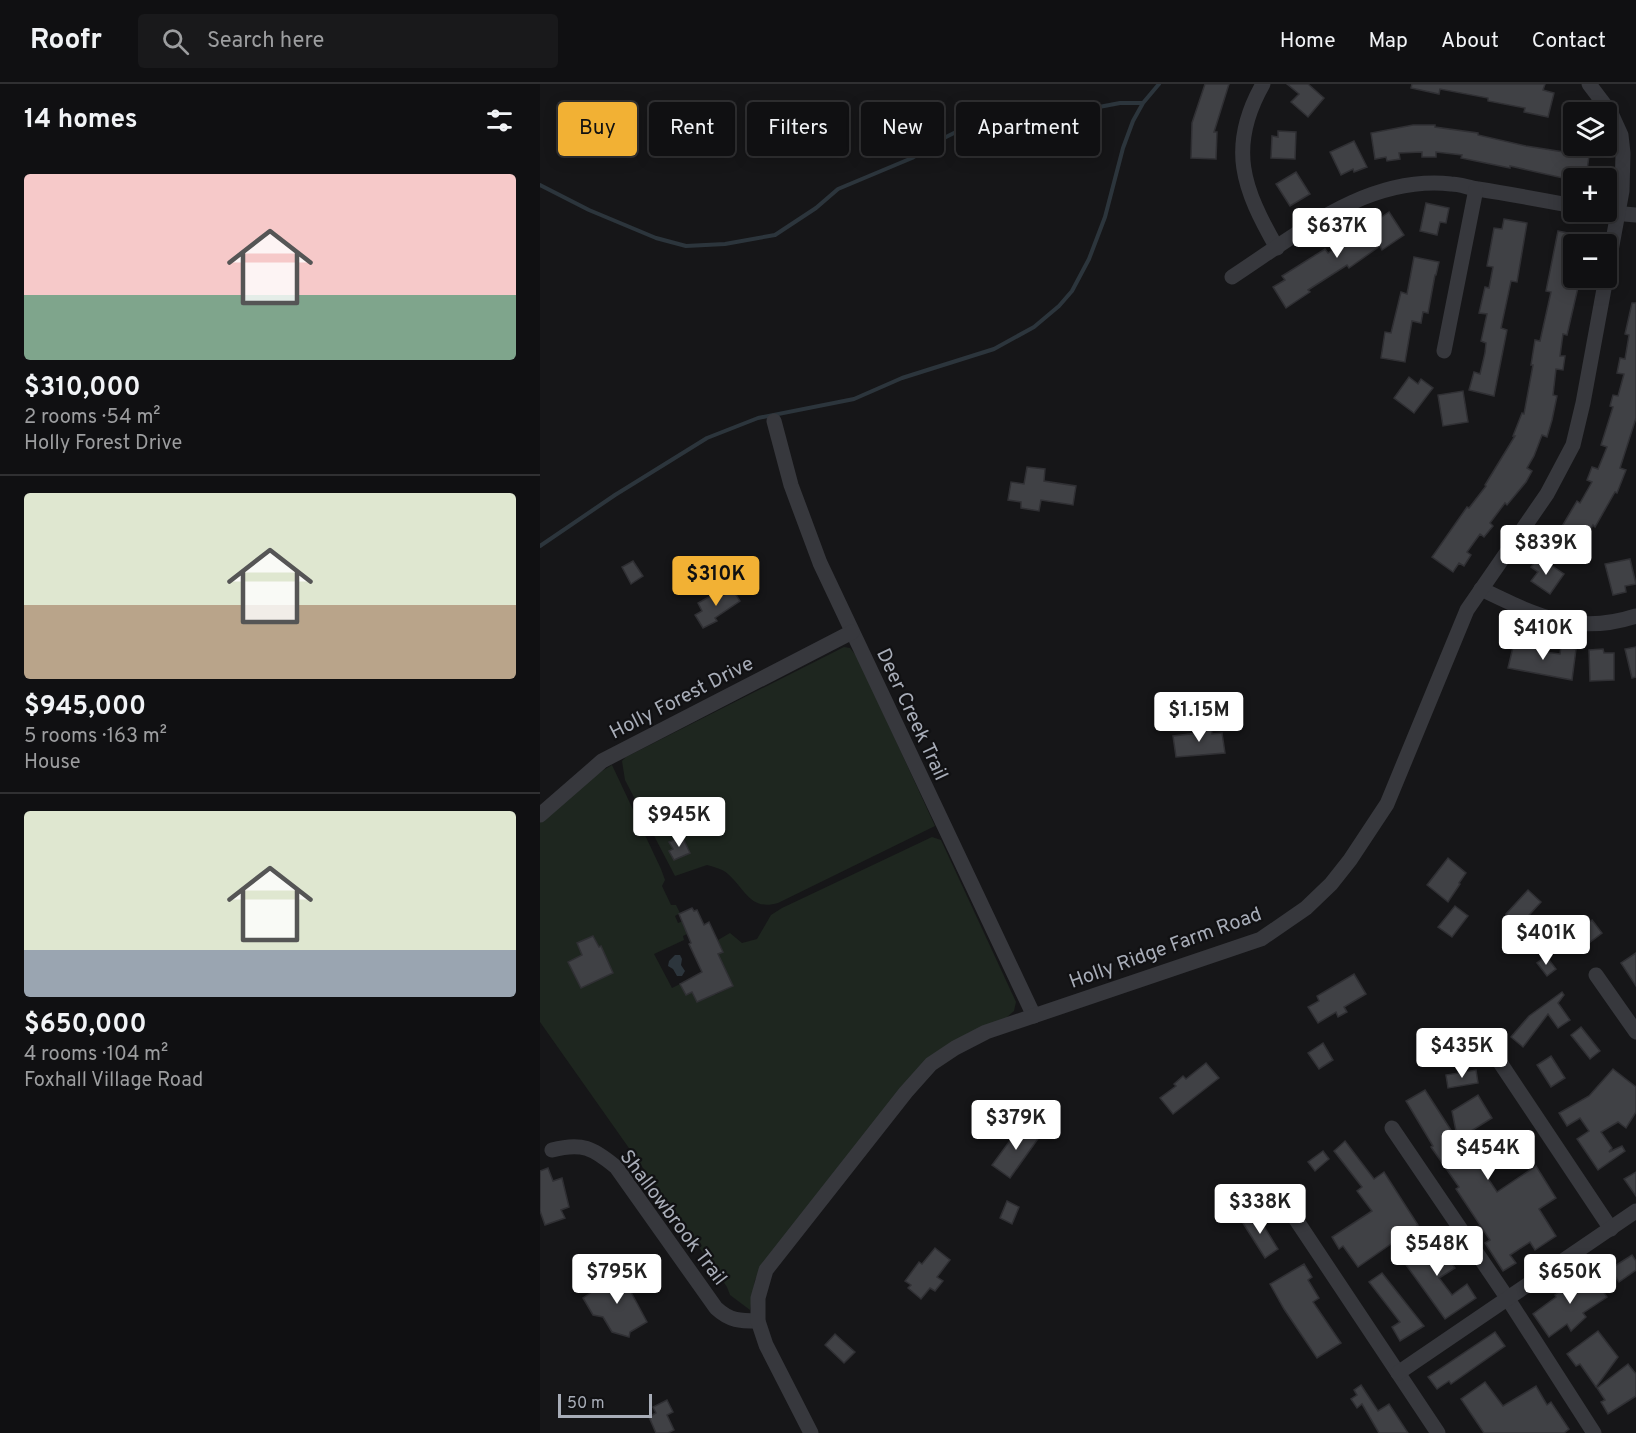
<!DOCTYPE html>
<html lang="en">
<head>
<meta charset="utf-8">
<style>
  body { margin:0; font-family:Overpass,sans-serif; background:#19191b; color:#f1f3f6; height:100vh; display:flex; flex-direction:column; font-size:22px; white-space:nowrap }
  * { box-sizing:border-box; margin:0 }
  p { font-size:20px; color:#9c9d9f }
  .icon { flex:none; width:33px; height:33px; fill:none; stroke:currentColor; stroke-width:2; stroke-linecap:round; stroke-linejoin:round }
  .map { position:relative; flex:1; overflow:hidden }
  .drawer { display:flex; flex-direction:column; background:#101012; width:540px }
  .drawer>* { flex:none }
  .banner { position:absolute; left:18px; top:18px; width:570px; height:54px; display:flex; gap:12px }
  .tools { position:absolute; left:1023px; top:18px; display:grid; gap:12px }
  .tools a { display:grid; place-items:center; width:54px; height:54px; border-radius:6px; background:#101012; box-shadow:0 3px 15px #0003,0 0 0 2px #303032; font-size:30px }
  .scale { position:absolute; left:18px; bottom:15px; width:94px; box-sizing:border-box; padding-left:6px; border:3px solid #a8adb8; border-top:0; font-size:16px; line-height:21px; white-space:nowrap; color:#a8adb8; -webkit-text-stroke:4px #111113; paint-order:stroke }
  .price { position:absolute; translate:-50% -51px; padding:0 14px; border-radius:6px; background:#fff; color:#222; font-size:20px; line-height:39px; filter:drop-shadow(0 2px 3px #0008) }
  .price::after { content:''; position:absolute; left:50%; top:36px; width:18px; height:14px; margin-left:-9px; background:inherit; clip-path:polygon(0 0,100% 0,50% 100%) }
  .price.selected { background:#f2b134; color:#111 }
  ul { padding:0; list-style:none }
  li { display:grid; align-content:center; gap:12px; height:318px; padding:0 24px }
  li+li { border-top:2px solid #303032 }
  li span { display:grid; place-items:center; height:186px; border-radius:6px; color:#555 }
  li>.icon { margin-inline-start:auto }
  span .icon { width:108px; height:108px; fill:#fffc; stroke-width:1 }
  li b { font-size:26px }
  h2 { display:flex; justify-content:space-between; align-items:center; height:72px; padding:0 24px; font-size:26px }
  .tag { padding:0 21px; border-radius:6px; background:#101012; box-shadow:0 3px 15px #0003,0 0 0 2px #303032; font-size:21px; line-height:54px }
  .tag.selected { background:#f2b134; color:#111 }
  header { display:flex; align-items:center; gap:36px; box-sizing:border-box; height:84px; padding:0 30px; background:#101012; border-bottom:2px solid #303032 }
  header strong { font-size:28px }
  nav { display:flex; gap:33px; margin-inline-start:auto; font-size:21px }
  .search { width:420px; height:54px; background:#19191b; display:flex; align-items:center; gap:15px; box-sizing:border-box; padding:0 21px; border-radius:6px; color:#9c9d9f; font-size:22px }
  main { display:flex; flex:1; min-height:0 }
  .map>svg:first-child { display:block }
  .green { fill:#1e261f }
  .water { fill:#2c353c }
  .lines { fill:none; stroke-linecap:round; stroke-linejoin:round }
  .stream { stroke:#2c353c; stroke-width:4 }
  .building { fill:#404145; stroke:#303034; stroke-width:1.5 }
  .street { stroke:#37383d; stroke-width:15 }
  .labels { text-anchor:middle; stroke-width:4.5; stroke-linejoin:round; paint-order:stroke }
  .street-label { font-size:20px; fill:#a8adb8; stroke:#111113 }
</style>
</head>
<body>
<header>
<strong>Roofr</strong>
<div class="search"><svg class="icon" aria-label="search" viewBox="0 0 24 24"><circle cx="10" cy="10" r="6"/><path d="M15 15l6 6"/></svg>Search here</div>
<nav><a>Home</a><a>Map</a><a>About</a><a>Contact</a></nav>
</header>
<main>
<section class="drawer">
<h2>14 homes<svg class="icon" aria-label="filters" viewBox="0 0 24 24"><path d="M4 7h16M4 17h16"/><circle cx="9" cy="7" r="2"/><circle cx="15" cy="17" r="2"/></svg></h2>
<ul>
<li><span style="background:linear-gradient(#f6c9c9 65%,#7fa58c 0)"><svg class="icon" aria-label="home" viewBox="0 0 24 24"><path d="M3 11l9-7 9 7M6 9v11h12V9"/></svg></span><div><b>$310,000</b><p>2 rooms · 54 m²</p><p>Holly Forest Drive</p></div></li>
<li><span style="background:linear-gradient(#dfe7d0 60%,#b9a48a 0)"><svg class="icon" aria-label="home" viewBox="0 0 24 24"><path d="M3 11l9-7 9 7M6 9v11h12V9"/></svg></span><div><b>$945,000</b><p>5 rooms · 163 m²</p><p>House</p></div></li>
<li><span style="background:linear-gradient(#dfe7d0 75%,#9aa5b1 0)"><svg class="icon" aria-label="home" viewBox="0 0 24 24"><path d="M3 11l9-7 9 7M6 9v11h12V9"/></svg></span><div><b>$650,000</b><p>4 rooms · 104 m²</p><p>Foxhall Village Road</p></div></li>
</ul>
</section>
<div class="map">
<svg width="1096" height="1349" viewBox="0 0 1096 1349">
  <rect width="100%" height="100%" fill="#161618"/>
  <g class="green">
    <path d="M304 563 310 564 318 574 395 742 238 819C210 827 206 806 188 790 183 785 174 783 167 781L135 792 85 696 82 677 86 673Z"/>
    <path d="M72 681 121 785 125 796 122 802 131 821H136L140 829 135 832 138 839 143 837 149 849 143 852 144 856 114 870 132 904 140 900 146 910 152 908 157 918 168 913 174 908 175 911 193 902 182 880 175 872 183 868 178 856 190 849 202 859 217 855 231 831 242 824 392 753 401 756 476 918 474 927 466 934 428 949 231 1171 215 1196 210 1226 190 1211 187 1203 0 938V738L38 701Z"/>
  </g>
  <path class="water" d="M135 871H140L142 875 141 881 145 887 142 892H137L133 885 128 882 129 877Z"/>
  <g class="lines">
    <g class="stream">
      <path d="M0 101 49 126 116 154 146 162 185 160 235 151 276 124 298 105 372 74 404 54 432 40 481 29 538 27 580 19H602"/>
      <path d="M0 462 75 411 167 354 218 334 314 315 362 294 454 265 494 243 519 222 532 207 549 175 565 133 583 64 593 37 603 19 619 0"/>
    </g>
  </g>
  <g class="building">
    <path d="M665 0H689L674 48H677L676 75 651 74 652 39Z"/>
    <path d="M747 0H768L784 14 768 33 751 18 759 10Z"/>
    <path d="M872 0H1005L1003 6 1014 9 1008 33 984 28 985 24 948 17V14L900 5 899 10 871 4Z"/>
    <path d="M873 41H895V43L938 49V51L986 62 1049 72 1046 94H1023L970 82V84L921 74 922 71 896 68V73H882V68L859 69 860 75 847 77 846 73 835 75 831 49Z"/>
    <path d="M738 47 756 48 755 75 731 74 732 52 738 53Z"/>
    <path d="M814 57 827 83 814 88 813 85 801 91 790 68Z"/>
    <path d="M756 88 770 110 750 122 736 100Z"/>
    <path d="M886 119 909 124 906 139 900 138 897 151 880 147Z"/>
    <path d="M849 128 864 151 842 166 840 162 809 184 807 181 768 206 770 208 746 224 733 203 745 196 742 192 785 165 788 169 807 156 804 153 815 145 818 149Z"/>
    <path d="M964 135 987 139 977 198 971 197 961 244 967 246 954 312 929 306 934 288 940 290 945 269 946 259 941 257 947 230 939 229 945 203 949 204 953 183 947 182 954 144 962 145Z"/>
    <path d="M1018 147 1043 152 1041 160H1034V198L1039 199 1027 251 1023 250 1020 272H1025L1023 286 1016 285 1013 311 1017 312 1012 336 1007 353 1002 351 994 372 987 384 992 387 986 398 967 421 965 419 950 439 953 442 944 453 940 450 927 468 931 471 924 482 919 479 913 488 892 473 927 423 929 424 946 402 945 401 975 352H973L982 329 984 330 993 281H991L995 256 1000 257 1011 208 1006 207Z"/>
    <path d="M874 173 899 178 896 191H895L888 229 883 228 881 239 872 237 865 278 841 274 845 248 851 249 861 208 867 210Z"/>
    <path d="M1092 219H1096V334L1080 384 1086 386 1077 409 1075 408 1055 443 1053 441 1034 474 1011 461 1037 417 1040 419 1052 398 1047 396 1052 383 1058 385 1067 363 1061 361 1073 323 1070 322 1073 311 1078 312 1084 290 1077 289 1080 274 1085 275 1089 251 1085 250Z"/>
    <path d="M869 293 878 300 881 295 893 304 874 329 854 314Z"/>
    <path d="M923 307 928 338 903 342 898 311Z"/>
    <path d="M487 383 505 385 504 397 536 402 533 421 501 416 499 427 481 424V418L468 416 471 398 484 400Z"/>
    <path d="M999 473 1024 490 1010 510 991 497 998 488 991 483Z"/>
    <path d="M1090 475 1096 500 1085 502 1086 508 1073 511 1065 480Z"/>
    <path d="M93 477 103 492 91 500 82 483Z"/>
    <path d="M181 506 184 511 193 506 200 517 175 534 177 537 163 544 155 531 162 527 158 519Z"/>
    <path d="M985 555 999 559 997 567 1020 570 1021 562 1036 565 1032 596 968 584 974 559 984 561Z"/>
    <path d="M1096 563V593L1092 594 1085 565Z"/>
    <path d="M1063 565 1064 569H1074V596L1050 597 1049 566Z"/>
    <path d="M671 642 672 650 682 649 685 669 636 673 633 652 658 649 657 644Z"/>
    <path d="M142 752 150 769 134 776 129 767 133 765 129 758Z"/>
    <path d="M908 774 926 789 919 799 920 800 908 818 887 801Z"/>
    <path d="M988 806 1001 818 979 842 966 830Z"/>
    <path d="M915 822 928 832 912 853 898 843Z"/>
    <path d="M152 824 154 827 157 826 164 841 169 838 183 868 178 870 193 902 157 918 152 908 146 911 140 900 162 888 149 860 151 859 139 830Z"/>
    <path d="M1052 836 1062 849 1037 868 1027 855Z"/>
    <path d="M53 852 59 863 61 862 73 889 41 904 28 878 42 871 37 859Z"/>
    <path d="M1096 869V902L1081 879Z"/>
    <path d="M1006 872 1016 885 1007 892 997 879Z"/>
    <path d="M814 890 826 910 804 923 807 928 798 933 796 928 778 939 768 923 779 917 777 912Z"/>
    <path d="M1022 908 1024 911 1018 919 1030 936 1018 944 1008 930 983 963 971 953 989 932Z"/>
    <path d="M1041 943 1060 967 1050 975 1031 951Z"/>
    <path d="M949 947 957 956 931 979 924 969Z"/>
    <path d="M783 959 793 976 779 985 768 969Z"/>
    <path d="M1011 972 1025 994 1011 1003 997 981Z"/>
    <path d="M666 979 679 994 633 1030 620 1014 636 1002 634 1000 643 992 646 995Z"/>
    <path d="M1073 985 1096 1003V1028L1086 1044 1078 1038 1061 1048 1072 1064 1069 1068 1082 1062 1085 1067 1058 1086 1037 1055 1049 1047 1040 1034 1027 1042 1019 1029 1049 1012Z"/>
    <path d="M936 986 938 999 908 1004 906 991Z"/>
    <path d="M885 1006 918 1057 912 1027 938 1011 952 1034 920 1054 937 1079 976 1056 983 1068 945 1090 957 1108 996 1082 1016 1114 999 1125 1016 1152 995 1166 990 1158 970 1171 976 1179 963 1187 945 1159 950 1156 916 1105 919 1103 891 1063 893 1062 866 1017Z"/>
    <path d="M483 1039 500 1052 470 1094 452 1081Z"/>
    <path d="M805 1057 834 1095 844 1088 878 1141 818 1183 803 1162 799 1165 792 1153 832 1127 817 1107 822 1103 794 1067Z"/>
    <path d="M783 1067 789 1075 775 1087 768 1078Z"/>
    <path d="M8 1084 13 1097 22 1094 29 1123 21 1126 25 1134 5 1141 0 1127V1087Z"/>
    <path d="M1096 1088V1112L1084 1095Z"/>
    <path d="M467 1117 479 1123 472 1140 460 1134Z"/>
    <path d="M715 1128 738 1165 725 1174 701 1136Z"/>
    <path d="M894 1152 915 1184 899 1194 912 1211 927 1200 936 1214 905 1235 864 1178 869 1175 867 1171Z"/>
    <path d="M395 1164 410 1176 397 1193 403 1197 395 1207 390 1204 381 1215 368 1204 371 1201 365 1197 379 1178 382 1180Z"/>
    <path d="M1092 1171 1096 1177V1186L1079 1198 1070 1185Z"/>
    <path d="M764 1180 772 1193 768 1196 779 1214 773 1218 801 1259 777 1274 744 1225 730 1200Z"/>
    <path d="M86 1185 95 1201 90 1204 92 1210 107 1238 90 1248 89 1253 72 1248 63 1233 53 1231 43 1214Z"/>
    <path d="M1049 1187 1067 1213 1043 1229 1046 1233 1031 1247 1027 1240 1009 1253 993 1230 1016 1213 1015 1211Z"/>
    <path d="M842 1189 884 1242 860 1257 852 1243 860 1238 829 1198Z"/>
    <path d="M1058 1247 1078 1273 1056 1303 1040 1280 1036 1282 1027 1270Z"/>
    <path d="M955 1248 965 1262 911 1300 909 1297 897 1305 888 1293Z"/>
    <path d="M295 1250 315 1268 304 1279 285 1261Z"/>
    <path d="M1088 1280 1096 1290V1312L1068 1330 1061 1318 1065 1316 1057 1304Z"/>
    <path d="M945 1298 963 1322 996 1302 1007 1321 1011 1318 1029 1345 1024 1349H944L921 1315Z"/>
    <path d="M821 1301 838 1327 849 1320 868 1349H839L822 1320 817 1324 811 1315 817 1311 814 1306Z"/>
    <path d="M127 1316 133 1328 127 1331 134 1346 128 1349H116L109 1333 116 1329 113 1323Z"/>
  </g>
  <g class="lines">
    <g class="street">
      <path d="M723 0C687 63 703 105 737 164"/>
      <path d="M1062 128 1096 131"/>
      <path d="M692 193C758 150 827 91 911 100 920 100 929 104 938 105 970 110 1002 116 1034 122"/>
      <path d="M904 267 936 105"/>
      <path d="M234 337 251 401 280 479 494 932"/>
      <path d="M941 505C995 531 1035 552 1096 532"/>
      <path d="M0 731 62 677 312 548"/>
      <path d="M1056 891 1096 948"/>
      <path d="M959 977 1071 1145"/>
      <path d="M852 1044 968 1215 1054 1349"/>
      <path d="M12 1066C42 1058 53 1064 76 1083L176 1224C190 1237 200 1237 218 1237"/>
      <path d="M751 1128 898 1349"/>
      <path d="M858 1289 1096 1127"/>
      <path d="M271 1349 226 1261 218 1237V1214L226 1186 366 1008 391 980 415 964 446 948 721 855 766 824 791 800 810 776 847 720 927 526 1007 410 1033 361 1043 319 1082 107 1083 69 1081 51 1071 29 1049 0"/>
    </g>
  </g>
  <g class="labels">
    <g class="street-label">
      <text transform="translate(141 613) rotate(-27)" y="7">Holly Forest Drive</text>
      <text transform="translate(373 630) rotate(65)" y="7">Deer Creek Trail</text>
      <text transform="translate(625 863) rotate(-20)" y="7">Holly Ridge Farm Road</text>
      <text transform="translate(134 1133) rotate(53)" y="7">Shallowbrook Trail</text>
    </g>
  </g>
</svg>
<div class="tools">
<a><svg class="icon" aria-label="layers" viewBox="0 0 24 24"><path d="M12 4l9 5-9 5-9-5zM3 14l9 5 9-5"/></svg></a>
<a>+</a>
<a>−</a>
</div>
<div class="scale">50 m</div>
<b class="price" style="left:797px;top:175px">$637K</b>
<b class="price" style="left:1006px;top:492px">$839K</b>
<b class="price selected" style="left:176px;top:523px">$310K</b>
<b class="price" style="left:1003px;top:577px">$410K</b>
<b class="price" style="left:659px;top:659px">$1.15M</b>
<b class="price" style="left:139px;top:764px">$945K</b>
<b class="price" style="left:1006px;top:882px">$401K</b>
<b class="price" style="left:922px;top:995px">$435K</b>
<b class="price" style="left:476px;top:1067px">$379K</b>
<b class="price" style="left:948px;top:1097px">$454K</b>
<b class="price" style="left:720px;top:1151px">$338K</b>
<b class="price" style="left:897px;top:1193px">$548K</b>
<b class="price" style="left:77px;top:1221px">$795K</b>
<b class="price" style="left:1030px;top:1221px">$650K</b>
<div class="banner">
<a class="tag selected">Buy</a>
<a class="tag">Rent</a>
<a class="tag">Filters</a>
<a class="tag">New</a>
<a class="tag">Apartment</a>
</div>
</div>
</main>
</body>
</html>
